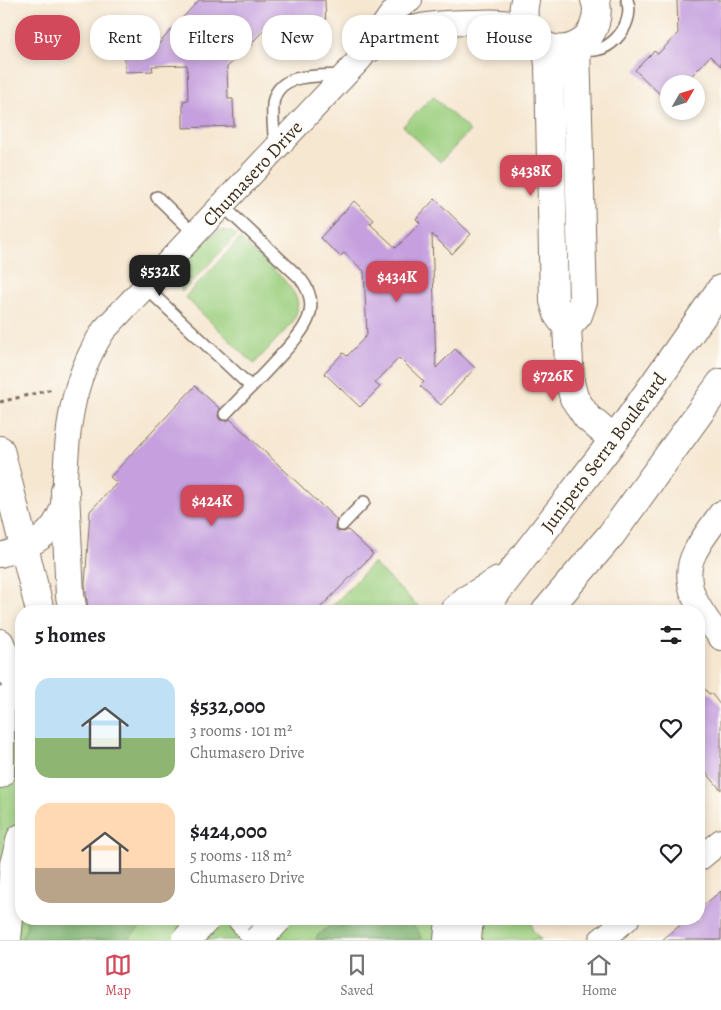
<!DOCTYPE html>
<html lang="en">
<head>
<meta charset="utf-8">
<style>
  body { margin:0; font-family:Alegreya,serif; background:#f2f2f2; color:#202124; height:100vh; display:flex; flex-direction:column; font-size:19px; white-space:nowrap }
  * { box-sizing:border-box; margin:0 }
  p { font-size:16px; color:#757577 }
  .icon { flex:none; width:28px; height:28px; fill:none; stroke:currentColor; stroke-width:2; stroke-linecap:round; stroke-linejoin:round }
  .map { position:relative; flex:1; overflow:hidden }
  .drawer { position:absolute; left:15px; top:605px; width:690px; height:320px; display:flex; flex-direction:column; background:#fff; border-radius:20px; box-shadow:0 2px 8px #0003 }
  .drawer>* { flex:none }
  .guide { position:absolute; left:15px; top:15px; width:691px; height:45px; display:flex; gap:10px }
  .needle { width:32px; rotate:51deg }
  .controls { position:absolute; left:660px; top:75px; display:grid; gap:10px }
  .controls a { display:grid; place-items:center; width:45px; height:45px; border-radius:50%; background:#fff; box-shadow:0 2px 8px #0003; font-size:25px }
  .price { position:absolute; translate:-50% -42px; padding:0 11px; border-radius:10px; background:#d1495b; color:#fff; font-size:16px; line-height:32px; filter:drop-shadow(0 1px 2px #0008) }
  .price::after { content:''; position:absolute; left:50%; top:30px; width:15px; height:11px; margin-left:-8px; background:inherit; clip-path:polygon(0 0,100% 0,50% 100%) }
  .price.on { background:#222; color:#fff }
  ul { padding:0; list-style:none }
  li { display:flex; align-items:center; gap:15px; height:125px; padding:0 20px }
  li span { display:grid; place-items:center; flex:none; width:140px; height:100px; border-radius:15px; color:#555 }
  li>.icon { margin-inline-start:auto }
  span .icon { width:60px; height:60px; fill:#fffc; stroke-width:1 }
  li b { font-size:21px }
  h2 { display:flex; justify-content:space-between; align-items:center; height:60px; padding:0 20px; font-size:21px }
  .chip { padding:0 18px; border-radius:20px; background:#fff; box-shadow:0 2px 8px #0003; font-size:18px; line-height:45px }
  .chip.on { background:#d1495b; color:#fff }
  .tab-bar { display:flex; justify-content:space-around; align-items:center; height:70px; border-top:1px solid #e0e0e0; background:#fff; font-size:14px; color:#757577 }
  .tab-bar a { display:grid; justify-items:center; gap:2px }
  .tab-bar .on { color:#d1495b }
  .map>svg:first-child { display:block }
  .green { fill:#9ccf7f; stroke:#6c7c4e }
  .forest { fill:#7db26e; stroke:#5c6e46 }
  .building { fill:#c59fde }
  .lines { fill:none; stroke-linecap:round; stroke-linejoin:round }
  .service-casing { stroke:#7c6c5d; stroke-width:14 }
  .minor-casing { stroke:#7c6c5d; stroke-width:26 }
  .tertiary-casing { stroke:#7c6c5d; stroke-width:30 }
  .secondary-casing { stroke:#7c6c5d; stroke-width:30 }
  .trunk-casing { stroke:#7c6c5d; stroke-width:30 }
  .path { stroke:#7c6c5d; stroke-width:3; stroke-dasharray:4 4; stroke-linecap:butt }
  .service { stroke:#fff; stroke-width:11 }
  .minor { stroke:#fff; stroke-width:24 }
  .tertiary { stroke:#fff; stroke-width:28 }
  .secondary { stroke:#fff; stroke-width:28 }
  .trunk { stroke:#fff; stroke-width:28 }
  .trunk-bridge-casing { stroke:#7c6c5d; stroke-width:30; stroke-linecap:butt }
  .trunk-bridge { stroke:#fff; stroke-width:28 }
  .labels { text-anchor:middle; stroke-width:4.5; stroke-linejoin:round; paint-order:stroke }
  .street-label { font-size:19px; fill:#3b2a1e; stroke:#fdfcf7 }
</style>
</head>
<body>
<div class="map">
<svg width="721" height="940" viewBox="0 0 721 940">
  <rect width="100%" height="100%" fill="#fdfcf7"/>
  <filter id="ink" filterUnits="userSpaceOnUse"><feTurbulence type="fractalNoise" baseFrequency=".02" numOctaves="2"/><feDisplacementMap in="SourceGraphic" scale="10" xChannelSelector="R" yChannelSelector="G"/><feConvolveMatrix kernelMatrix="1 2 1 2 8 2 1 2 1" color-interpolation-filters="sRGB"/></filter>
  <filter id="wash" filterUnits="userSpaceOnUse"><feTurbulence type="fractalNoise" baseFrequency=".0096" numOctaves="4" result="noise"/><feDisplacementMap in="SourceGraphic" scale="20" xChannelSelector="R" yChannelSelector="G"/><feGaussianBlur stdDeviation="1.12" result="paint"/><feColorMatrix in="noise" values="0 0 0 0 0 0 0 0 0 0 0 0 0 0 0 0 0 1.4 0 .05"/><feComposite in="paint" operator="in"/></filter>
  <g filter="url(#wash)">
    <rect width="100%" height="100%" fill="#f6e7d1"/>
    <g class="green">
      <path d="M433 96 470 131 440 162 403 126Z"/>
      <path d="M222 230 231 232 237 235 182 292C180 285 179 279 182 272 185 260 210 234 222 230Z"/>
      <path d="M240 239C253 252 293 283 297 300 299 308 296 316 292 323L254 364 185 297Z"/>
      <path d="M373 563 423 611H328Z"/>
      <path d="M21 689V919H531L532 929 541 940H0V696Z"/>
    </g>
    <g class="forest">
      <path d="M26 919H75L76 921 83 922 84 919H145V922L127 940H20L27 927Z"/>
      <path d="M344 919H403V920C412 924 420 929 421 940H316L317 936 335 922 342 927Z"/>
    </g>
    <g id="blocks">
      <g class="building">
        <path d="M199 0H325L326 29H299V24L268 25 252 43 253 45 227 67 228 99H233L234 126 183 128V101L188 100 187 65 152 66 153 71 125 72 124 23 151 22 152 51Z"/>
        <path d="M677 0H721V66L710 56 684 84H669V103L635 70 654 51 658 54 678 33Z"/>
        <path d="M435 199 471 234 452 254 432 234 436 368 455 349 475 368 441 405 420 386 424 382 399 358 375 383 380 387 360 407 324 373 343 353 347 356 367 335 364 271 344 253 340 256 320 238 354 201 374 220 370 224 396 248 420 223 416 219Z"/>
        <path d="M195 386 220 409 218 416 220 420 227 421 230 419 337 520 335 527 337 531 344 532 348 530 373 554 317 611H88L85 584 90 511 117 483 110 477Z"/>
        <path d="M699 682 709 694 711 693 721 706V790L699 764Z"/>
        <path d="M721 891V940H662L688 919H699V909Z"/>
      </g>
    </g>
  </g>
  <g filter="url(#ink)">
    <use href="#blocks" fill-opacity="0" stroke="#7c6c5d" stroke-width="1"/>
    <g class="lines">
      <defs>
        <g id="service">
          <path d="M578 46C604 63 637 25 627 0"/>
          <path d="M275 147C274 133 272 118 273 104 277 71 318 77 342 75"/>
          <path d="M157 197 194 233"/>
          <path d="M144 286 251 387C262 376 273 364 283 353 304 330 324 308 300 278L221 204"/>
          <path d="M225 414 251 387"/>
          <path d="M342 525 364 502"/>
        </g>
        <g id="minor">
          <path d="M372 49C407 23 432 23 474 22 486 22 500 20 512 24 521 27 527 33 534 39"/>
          <path d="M721 513C712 526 702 538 695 552 678 584 702 614 721 638"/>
          <path d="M0 555C32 546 57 536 64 500 67 437 68 385 104 330L361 58 390 16 396 9 410 0"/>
          <path d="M699 859 721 841"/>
          <path d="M601 940 627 919"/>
        </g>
        <g id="tertiary">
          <path d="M525 0C513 52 581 68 595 23 597 15 598 7 595 0"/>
          <path d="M547 47 549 66 554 301 558 315 567 327 570 382 574 398 587 417 614 440"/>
          <path d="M567 327 578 315 583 301 576 46"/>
        </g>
        <g id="secondary">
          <path d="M0 450 40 611"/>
          <path d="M0 643 21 697"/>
          <path d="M242 919 260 940"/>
        </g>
        <g id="trunk">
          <path d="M65 491 70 596 73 611"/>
          <path d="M454 611 466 600 499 581"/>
          <path d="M482 611 623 428 721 289"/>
          <path d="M546 611 611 535 721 383"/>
          <path d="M0 701V774"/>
          <path d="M7 940 14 864 21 838"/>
          <path d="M448 940 450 919"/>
          <path d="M467 940 469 919"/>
        </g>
      </defs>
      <use href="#service" class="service-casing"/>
      <use href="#minor" class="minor-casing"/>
      <use href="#tertiary" class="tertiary-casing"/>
      <use href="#secondary" class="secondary-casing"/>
      <use href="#trunk" class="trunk-casing"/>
      <path class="path" d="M0 402 53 389"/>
      <use href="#service" class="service"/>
      <use href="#minor" class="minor"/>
      <use href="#tertiary" class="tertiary"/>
      <use href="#secondary" class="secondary"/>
      <use href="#trunk" class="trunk"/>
      <defs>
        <g id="trunk-bridge">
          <path d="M186 940 206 919"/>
          <path d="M258 940 278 919"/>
        </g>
      </defs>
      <use href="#trunk-bridge" class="trunk-bridge-casing"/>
      <use href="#trunk-bridge" class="trunk-bridge"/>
    </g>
  </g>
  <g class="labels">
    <g class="street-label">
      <text transform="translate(252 173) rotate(-47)" y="7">Chumasero Drive</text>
      <text transform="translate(603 452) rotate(-53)" y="7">Junipero Serra Boulevard</text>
    </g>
  </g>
</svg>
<div class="controls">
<a><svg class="needle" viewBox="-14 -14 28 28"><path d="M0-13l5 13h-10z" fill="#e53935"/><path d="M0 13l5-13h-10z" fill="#757577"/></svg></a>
</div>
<b class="price" style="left:531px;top:197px">$438K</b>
<b class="price on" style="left:160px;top:297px">$532K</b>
<b class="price" style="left:397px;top:303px">$434K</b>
<b class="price" style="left:553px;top:402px">$726K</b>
<b class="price" style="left:212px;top:527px">$424K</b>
<div class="guide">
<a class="chip on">Buy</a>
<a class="chip">Rent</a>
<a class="chip">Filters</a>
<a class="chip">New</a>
<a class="chip">Apartment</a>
<a class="chip">House</a>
</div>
<section class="drawer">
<h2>5 homes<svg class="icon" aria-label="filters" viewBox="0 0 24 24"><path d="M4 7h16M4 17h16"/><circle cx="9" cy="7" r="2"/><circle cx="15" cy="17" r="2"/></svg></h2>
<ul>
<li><span style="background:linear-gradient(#bfe0f5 60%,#8fb573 0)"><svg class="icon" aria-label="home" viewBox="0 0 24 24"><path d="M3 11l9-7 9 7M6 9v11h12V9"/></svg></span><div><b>$532,000</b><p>3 rooms · 101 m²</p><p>Chumasero Drive</p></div><svg class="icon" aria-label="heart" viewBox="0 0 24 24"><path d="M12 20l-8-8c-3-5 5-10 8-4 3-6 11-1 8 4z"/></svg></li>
<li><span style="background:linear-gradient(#ffd9b3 65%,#b9a48a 0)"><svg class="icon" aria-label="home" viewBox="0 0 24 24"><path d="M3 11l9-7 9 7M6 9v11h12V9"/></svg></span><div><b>$424,000</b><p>5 rooms · 118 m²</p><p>Chumasero Drive</p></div><svg class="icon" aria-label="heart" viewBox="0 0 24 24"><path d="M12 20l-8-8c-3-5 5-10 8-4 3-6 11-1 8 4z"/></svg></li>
</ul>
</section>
</div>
<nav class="tab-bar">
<a class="on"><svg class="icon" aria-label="map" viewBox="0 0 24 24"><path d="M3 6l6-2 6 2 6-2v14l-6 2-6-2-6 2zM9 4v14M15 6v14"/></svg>Map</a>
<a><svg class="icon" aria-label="saved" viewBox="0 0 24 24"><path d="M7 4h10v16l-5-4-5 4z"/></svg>Saved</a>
<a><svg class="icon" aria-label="home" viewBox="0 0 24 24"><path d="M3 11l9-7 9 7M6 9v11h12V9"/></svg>Home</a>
</nav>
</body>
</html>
